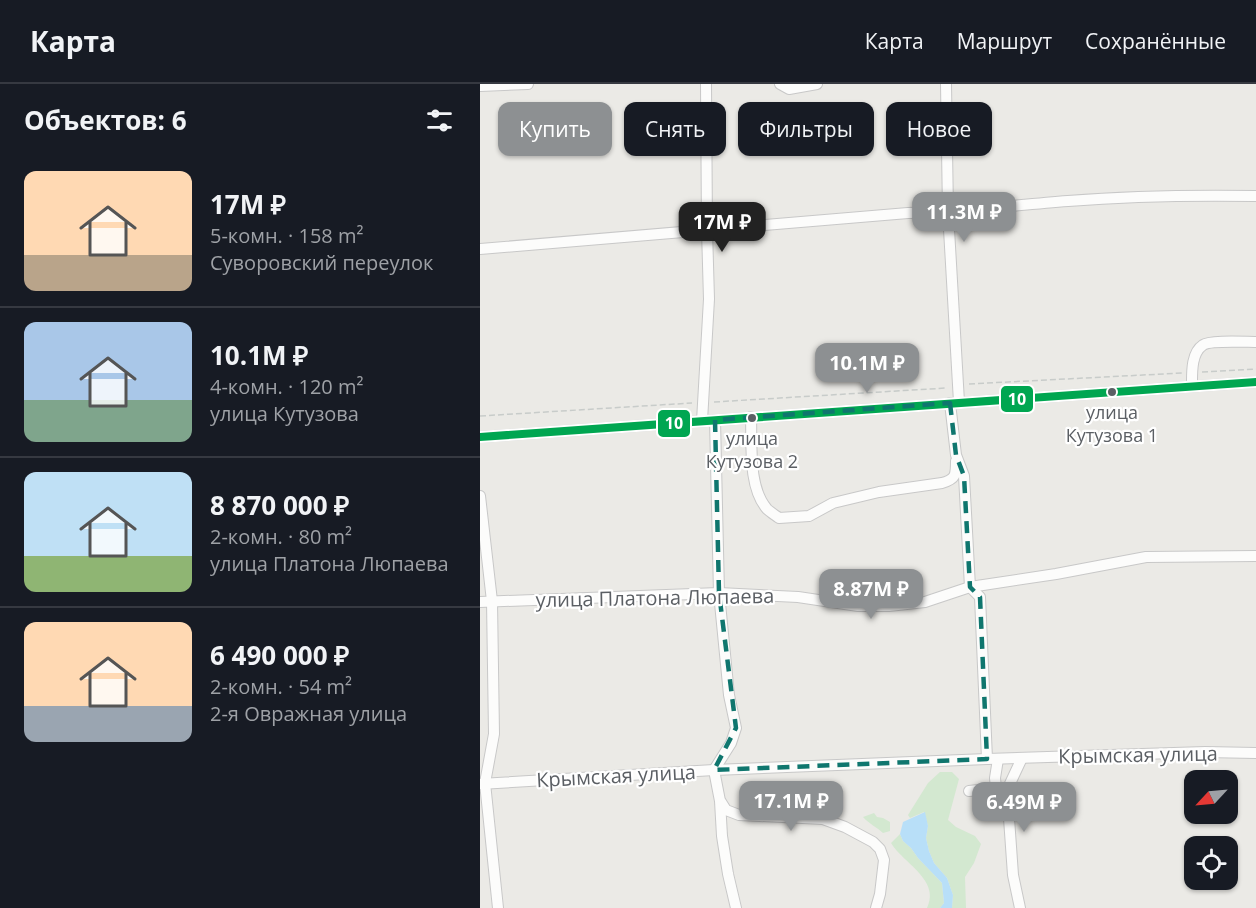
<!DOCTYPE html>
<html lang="ru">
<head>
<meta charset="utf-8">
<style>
  body { margin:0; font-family:"Open Sans",sans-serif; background:#20242c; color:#f1f3f6; height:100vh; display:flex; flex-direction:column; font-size:22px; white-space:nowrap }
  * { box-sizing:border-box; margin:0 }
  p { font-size:20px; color:#9ea1a6 }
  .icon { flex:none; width:33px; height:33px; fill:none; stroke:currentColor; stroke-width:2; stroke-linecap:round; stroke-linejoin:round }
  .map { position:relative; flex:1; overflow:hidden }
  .details { display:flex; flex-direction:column; background:#171b24; width:480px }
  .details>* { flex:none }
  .top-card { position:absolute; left:18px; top:18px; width:570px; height:54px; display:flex; gap:12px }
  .needle { width:39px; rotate:244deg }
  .buttons { position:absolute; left:704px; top:686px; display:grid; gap:12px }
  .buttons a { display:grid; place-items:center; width:54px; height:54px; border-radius:12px; background:#171b24; box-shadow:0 2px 4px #0004; font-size:30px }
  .price { position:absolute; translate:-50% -51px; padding:0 14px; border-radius:12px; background:#8d9092; color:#fff; font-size:20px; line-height:39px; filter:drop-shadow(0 2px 3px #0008) }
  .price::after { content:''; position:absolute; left:50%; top:36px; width:18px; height:14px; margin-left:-9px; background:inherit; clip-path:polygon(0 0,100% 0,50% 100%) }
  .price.on { background:#222; color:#fff }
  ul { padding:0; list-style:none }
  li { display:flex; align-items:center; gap:18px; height:150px; padding:0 24px }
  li+li { border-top:2px solid #363941 }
  li span { display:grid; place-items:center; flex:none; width:168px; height:120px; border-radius:12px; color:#555 }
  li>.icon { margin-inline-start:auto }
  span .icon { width:72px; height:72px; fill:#fffc; stroke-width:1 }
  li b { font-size:26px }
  h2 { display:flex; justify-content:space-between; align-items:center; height:72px; padding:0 24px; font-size:26px }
  .chip { padding:0 21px; border-radius:12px; background:#171b24; box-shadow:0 2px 4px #0004; font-size:21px; line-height:54px }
  .chip.on { background:#8d9092; color:#fff }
  header { display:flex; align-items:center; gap:36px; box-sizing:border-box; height:84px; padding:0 30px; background:#171b24; border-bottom:2px solid #363941 }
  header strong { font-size:28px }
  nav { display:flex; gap:33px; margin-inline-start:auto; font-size:21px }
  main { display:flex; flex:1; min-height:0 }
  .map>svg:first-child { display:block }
  .green { fill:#d3e8d0 }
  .water { fill:#b8dff8 }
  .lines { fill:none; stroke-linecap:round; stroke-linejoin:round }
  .minor-casing { stroke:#c8c8c8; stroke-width:12 }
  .path { stroke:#c8ccca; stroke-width:1.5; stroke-dasharray:6 3; stroke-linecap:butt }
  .minor { stroke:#fcfcfb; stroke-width:10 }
  .bus-1-casing { stroke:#fff; stroke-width:12 }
  .bus-1 { stroke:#00a651; stroke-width:8 }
  .marked { fill:none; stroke:#0f766e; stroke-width:4.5; stroke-dasharray:12 8; stroke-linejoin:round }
  .bus-dot { fill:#5b5f64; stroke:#fff; stroke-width:2 }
  .labels { text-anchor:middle; stroke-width:4.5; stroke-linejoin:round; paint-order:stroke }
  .bus-label { font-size:18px; fill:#5b5f64; stroke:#fff }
  .street-label { font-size:20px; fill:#5b5f64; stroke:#fff }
  .line-badge { stroke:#fff; stroke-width:2 }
  .badge-label { font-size:16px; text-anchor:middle; font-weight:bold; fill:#fff }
</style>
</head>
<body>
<header>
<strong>Карта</strong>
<nav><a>Карта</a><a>Маршрут</a><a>Сохранённые</a></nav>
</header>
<main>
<section class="details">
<h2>Объектов: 6<svg class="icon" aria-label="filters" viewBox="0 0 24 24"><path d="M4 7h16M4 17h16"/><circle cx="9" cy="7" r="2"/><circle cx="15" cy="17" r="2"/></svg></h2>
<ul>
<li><span style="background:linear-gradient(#ffd9b3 70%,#b9a48a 0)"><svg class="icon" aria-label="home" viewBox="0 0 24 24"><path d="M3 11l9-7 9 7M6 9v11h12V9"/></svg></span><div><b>17M ₽</b><p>5-комн. · 158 m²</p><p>Суворовский переулок</p></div></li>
<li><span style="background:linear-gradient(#a9c7e8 65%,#7fa58c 0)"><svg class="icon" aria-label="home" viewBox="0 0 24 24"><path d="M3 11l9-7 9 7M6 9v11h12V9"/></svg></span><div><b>10.1M ₽</b><p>4-комн. · 120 m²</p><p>улица Кутузова</p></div></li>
<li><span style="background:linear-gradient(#bfe0f5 70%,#8fb573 0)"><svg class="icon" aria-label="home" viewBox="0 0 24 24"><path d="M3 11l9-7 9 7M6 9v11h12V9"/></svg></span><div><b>8 870 000 ₽</b><p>2-комн. · 80 m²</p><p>улица Платона Люпаева</p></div></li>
<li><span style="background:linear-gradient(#ffd9b3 70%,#9aa5b1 0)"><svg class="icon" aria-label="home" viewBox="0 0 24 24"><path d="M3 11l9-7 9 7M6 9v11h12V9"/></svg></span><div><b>6 490 000 ₽</b><p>2-комн. · 54 m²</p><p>2-я Овражная улица</p></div></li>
</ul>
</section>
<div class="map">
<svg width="776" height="824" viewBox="0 0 776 824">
  <rect width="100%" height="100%" fill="#ebeae6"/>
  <g class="green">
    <path d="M460 688H472L479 695 468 736 476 743 495 752 501 760 494 779 485 793 486 824H472L473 811 467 794 454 779 449 767 446 754 448 742 444 728 430 734 428 731 448 699Z"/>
    <path d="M394 729 397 733 403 734 410 738V747L403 749C397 743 389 740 383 733Z"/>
    <path d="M420 750 423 757 431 764 438 774 462 799 464 819 460 824H447C461 796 423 779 411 759Z"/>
  </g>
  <path class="water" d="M445 728 448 742 446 754 449 767 454 779 467 794 473 811 472 824H460L464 819 462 799 438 774 431 764 423 757 420 750 423 738Z"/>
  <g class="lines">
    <defs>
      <g id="minor">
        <path d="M300 0 309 5 337 0"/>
        <path d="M466 0 468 128 479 318"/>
        <path d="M0 2 48 0"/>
        <path d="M0 165 428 129C482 128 535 121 588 117 651 112 713 111 776 112"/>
        <path d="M712 302C712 289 711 269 723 261 730 256 765 258 776 258"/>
        <path d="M470 319 476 371 484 392 490 503 500 513 507 675"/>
        <path d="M271 333C272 361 268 403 287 425 290 428 295 431 299 434L329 432 353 419 399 408 462 399C476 395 476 391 476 377"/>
        <path d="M235 336 239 509 249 611 256 644 251 659 234 686 240 717 242 752 248 790 256 824"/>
        <path d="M222 337 229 215 227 146 226 0"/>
        <path d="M0 353 776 298"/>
        <path d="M0 412 12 517 14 650 5 699 18 824"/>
        <path d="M0 518 239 509 318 513 378 522H409L445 518 490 503 576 490 666 473 776 472"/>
        <path d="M518 675 515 694 516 704 527 706"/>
        <path d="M0 700 234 686 507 675 725 668 776 669"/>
        <path d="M489 707 516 704"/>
        <path d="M241 718 246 726 259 731 343 735 365 743 393 758 400 765 404 776 400 810 396 824"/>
        <path d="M540 824 533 791 527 706 542 674"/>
      </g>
    </defs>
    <use href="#minor" class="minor-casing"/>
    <g class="path">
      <path d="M722 288 776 285"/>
      <path d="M489 300 702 289"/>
      <path d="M234 318 466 304"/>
      <path d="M0 332 212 319"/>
    </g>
    <use href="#minor" class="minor"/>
    <defs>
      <path id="bus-1" d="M0 353 776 298"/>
    </defs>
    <use href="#bus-1" class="bus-1-casing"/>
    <use href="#bus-1" class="bus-1"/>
  </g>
  <path class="marked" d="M470 319 476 371 484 392 490 503 500 513 507 675 234 686 256 644 239 509 235 336Z"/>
  <g class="bus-dot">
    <circle cx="632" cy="308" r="5"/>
    <circle cx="272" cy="334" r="5"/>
  </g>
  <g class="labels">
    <g class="bus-label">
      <text x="632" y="335">улица<tspan x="632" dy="23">Кутузова 1</tspan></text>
      <text x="272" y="361">улица<tspan x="272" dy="23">Кутузова 2</tspan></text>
    </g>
    <g class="street-label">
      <text transform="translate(175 514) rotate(-1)" y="7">улица Платона Люпаева</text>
      <text transform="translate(658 671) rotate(-1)" y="7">Крымская улица</text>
      <text transform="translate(136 692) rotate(-3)" y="7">Крымская улица</text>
    </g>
  </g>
  <g class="line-badge">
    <rect x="520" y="301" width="34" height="28" rx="6" fill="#00a651"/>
    <rect x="177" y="325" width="34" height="29" rx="6" fill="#00a651"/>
  </g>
  <g class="badge-label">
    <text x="537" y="321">10</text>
    <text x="194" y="345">10</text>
  </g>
</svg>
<div class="buttons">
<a><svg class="needle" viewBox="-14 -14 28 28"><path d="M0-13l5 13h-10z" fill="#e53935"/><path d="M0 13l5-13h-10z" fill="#9ea1a6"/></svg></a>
<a><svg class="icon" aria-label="locate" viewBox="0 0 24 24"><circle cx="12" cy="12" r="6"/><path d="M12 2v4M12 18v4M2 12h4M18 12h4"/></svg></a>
</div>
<b class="price" style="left:484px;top:159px">11.3M ₽</b>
<b class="price on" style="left:242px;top:169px">17M ₽</b>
<b class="price" style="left:387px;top:310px">10.1M ₽</b>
<b class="price" style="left:391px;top:536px">8.87M ₽</b>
<b class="price" style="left:311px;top:748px">17.1M ₽</b>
<b class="price" style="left:544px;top:749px">6.49M ₽</b>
<div class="top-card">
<a class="chip on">Купить</a>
<a class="chip">Снять</a>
<a class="chip">Фильтры</a>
<a class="chip">Новое</a>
</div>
</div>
</main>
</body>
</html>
